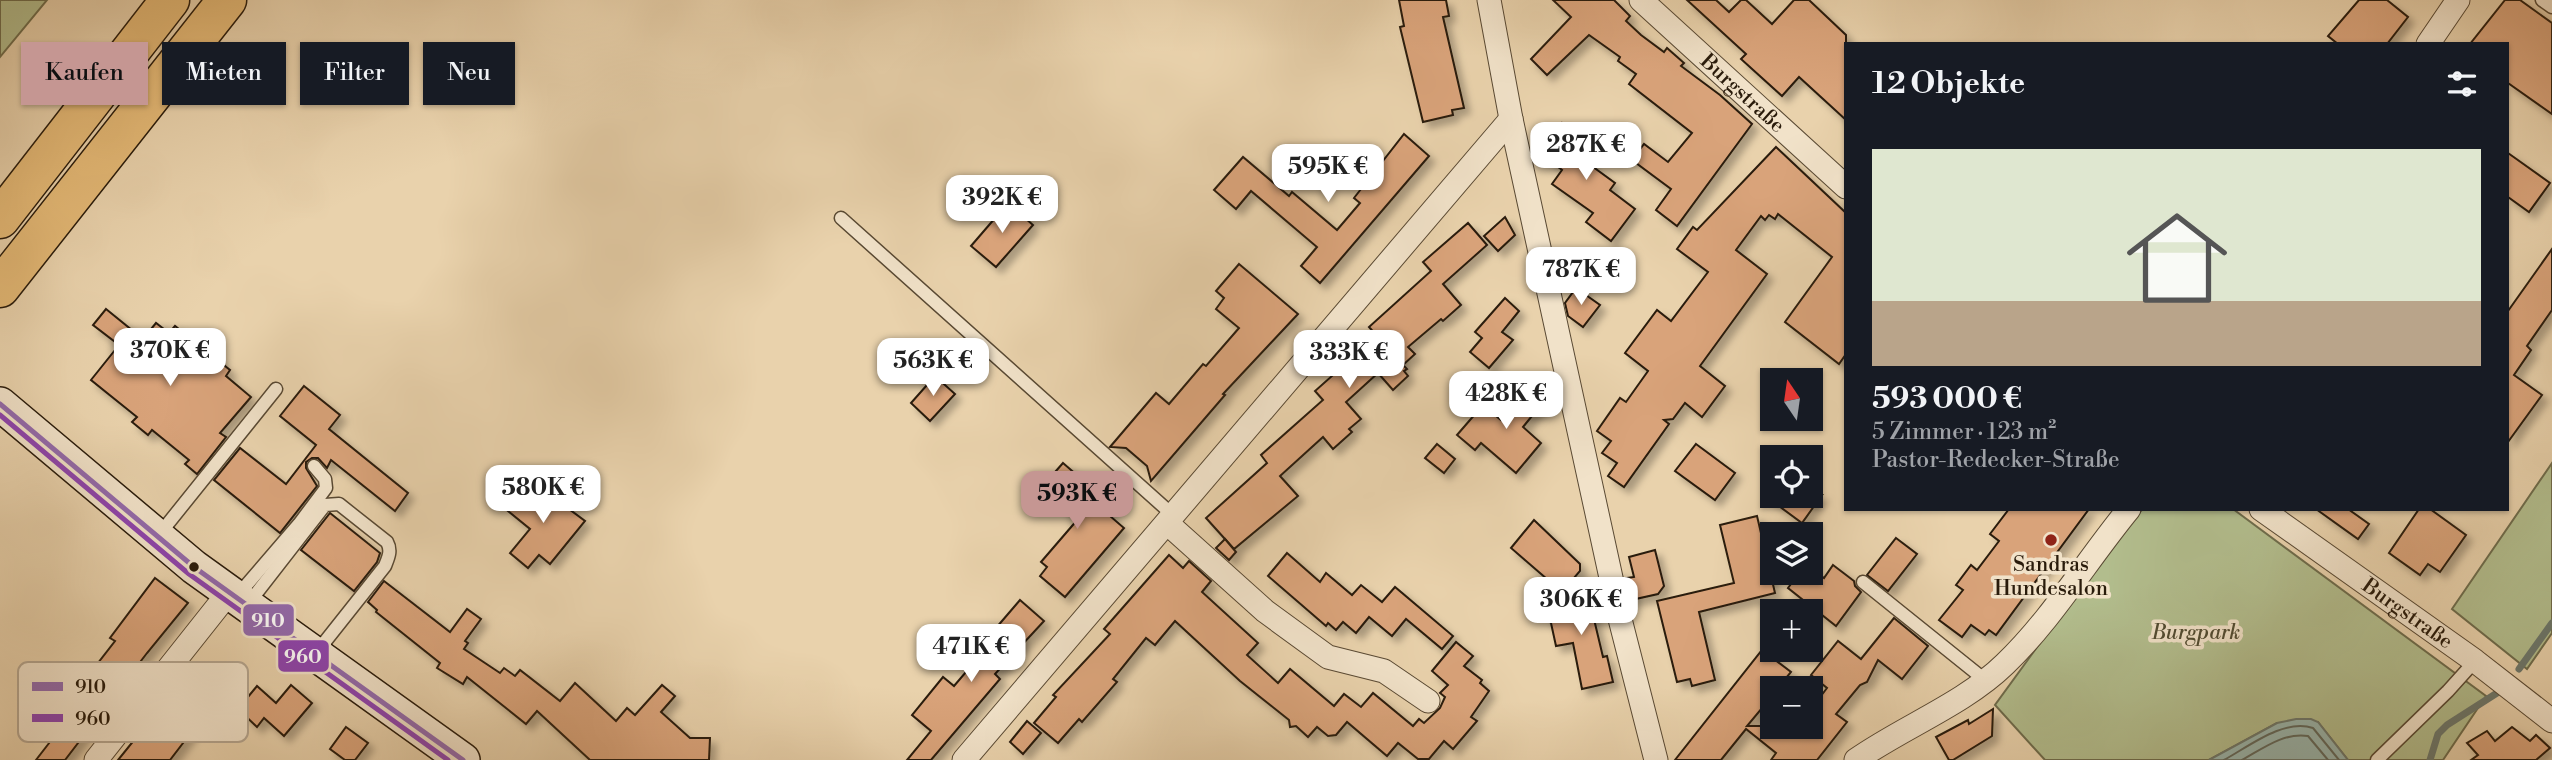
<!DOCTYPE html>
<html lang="de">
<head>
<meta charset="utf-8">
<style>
  body { margin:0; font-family:"Libre Bodoni",serif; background:#242831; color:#f1f3f6; height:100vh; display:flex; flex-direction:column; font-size:26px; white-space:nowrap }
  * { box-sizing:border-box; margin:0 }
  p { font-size:23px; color:#9ea1a6 }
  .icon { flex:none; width:38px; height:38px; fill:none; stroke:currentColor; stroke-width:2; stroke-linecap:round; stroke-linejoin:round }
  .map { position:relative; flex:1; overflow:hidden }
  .side { position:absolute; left:1844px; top:42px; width:665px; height:469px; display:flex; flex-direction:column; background:#171b24; border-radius:0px; box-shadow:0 2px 5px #0004 }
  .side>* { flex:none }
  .banner { position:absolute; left:21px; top:42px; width:665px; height:63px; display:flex; gap:14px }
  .needle { width:46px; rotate:347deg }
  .tools { position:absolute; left:1760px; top:368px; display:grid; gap:14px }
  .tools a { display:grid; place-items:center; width:63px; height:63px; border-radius:0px; background:#171b24; box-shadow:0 2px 5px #0004; font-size:35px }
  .price { position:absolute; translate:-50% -60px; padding:0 16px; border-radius:14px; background:#fff; color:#222; font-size:23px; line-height:46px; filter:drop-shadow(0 2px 4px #0008) }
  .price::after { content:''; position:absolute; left:50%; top:42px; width:21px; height:16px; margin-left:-10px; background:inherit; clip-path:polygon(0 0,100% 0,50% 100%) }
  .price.selected { background:#c59692; color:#111 }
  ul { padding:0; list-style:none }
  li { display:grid; align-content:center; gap:14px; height:371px; padding:0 28px }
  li+li { border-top:2px solid #363941 }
  li span { display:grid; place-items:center; height:217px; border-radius:0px; color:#555 }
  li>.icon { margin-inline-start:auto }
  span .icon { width:126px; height:126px; fill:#fffc; stroke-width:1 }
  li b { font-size:30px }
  h2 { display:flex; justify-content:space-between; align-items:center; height:84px; padding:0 28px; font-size:30px }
  .tag { padding:0 24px; border-radius:0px; background:#171b24; box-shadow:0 2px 5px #0004; font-size:24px; line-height:63px }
  .tag.selected { background:#c59692; color:#111 }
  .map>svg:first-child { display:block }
  .green { fill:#b2bd8d; stroke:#6e6c4c; stroke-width:2 }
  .water { fill:#98b6ae; stroke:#6c786d; stroke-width:2 }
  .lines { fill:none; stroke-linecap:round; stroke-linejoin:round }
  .shore { stroke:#60685c; stroke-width:2 }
  .stream { stroke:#6c786d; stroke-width:7 }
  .building { fill:#d9a37a; stroke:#291b0b; stroke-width:2; filter:url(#shadow) }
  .lane-casing { stroke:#594933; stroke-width:15 }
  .street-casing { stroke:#594933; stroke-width:25 }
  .secondary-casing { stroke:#291b0b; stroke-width:36 }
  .highway-casing { stroke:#291b0b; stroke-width:41 }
  .lane { stroke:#f1e2c9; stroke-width:12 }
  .street { stroke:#f1e2c9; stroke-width:23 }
  .secondary { stroke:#f1e2c9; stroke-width:33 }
  .highway { stroke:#e4b976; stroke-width:38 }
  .bus-1-casing { stroke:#f1e2c9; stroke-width:10 }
  .bus-2-casing { stroke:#f1e2c9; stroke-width:10 }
  .bus-1 { stroke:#936aab; stroke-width:5 }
  .bus-2 { stroke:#8e44ad; stroke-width:5 }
  .poi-dot { fill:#8f2418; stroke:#f1e2c9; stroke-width:2.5 }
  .bus-dot { fill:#291b0b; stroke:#f1e2c9; stroke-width:2.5 }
  .labels { text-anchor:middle; stroke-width:7; stroke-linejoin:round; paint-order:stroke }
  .street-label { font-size:21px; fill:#291b0b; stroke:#f1e2c9 }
  .poi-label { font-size:21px; fill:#291b0b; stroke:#f1e2c9 }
  .park-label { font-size:21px; font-style:italic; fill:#524c32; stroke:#f1e2c9 }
  .key { fill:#f1e2c9; stroke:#b5a690; stroke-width:2 }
  .key-label { font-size:19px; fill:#291b0b }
  .line-badge { stroke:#f1e2c9; stroke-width:2.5 }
  .badge-label { font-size:19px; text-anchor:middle; font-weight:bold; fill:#fff }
</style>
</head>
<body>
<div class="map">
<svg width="2552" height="760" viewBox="0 0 2552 760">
  <defs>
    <filter id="shadow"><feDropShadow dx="6" dy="6" stdDeviation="3.5" flood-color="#0004"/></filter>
  </defs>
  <rect width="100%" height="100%" fill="#e9d2ac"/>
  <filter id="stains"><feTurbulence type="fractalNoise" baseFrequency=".00286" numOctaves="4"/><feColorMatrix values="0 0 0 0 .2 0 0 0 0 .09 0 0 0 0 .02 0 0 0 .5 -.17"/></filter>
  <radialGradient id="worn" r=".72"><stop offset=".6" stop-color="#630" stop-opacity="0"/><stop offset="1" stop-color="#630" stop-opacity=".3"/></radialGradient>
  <g class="green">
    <path d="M0 0H47L0 57Z"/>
    <path d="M2552 463V633L2527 669 2452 609Z"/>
    <path d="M2143 509H2233L2486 696 2443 760H2348L2318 722 2277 723 2209 760H2045L1995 705 2126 525Z"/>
  </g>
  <path class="water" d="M2296 719H2311L2318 722 2348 760H2209L2277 723Z"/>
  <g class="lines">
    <g class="shore">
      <path d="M2224 760C2248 747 2284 718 2313 728L2339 760"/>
      <path d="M2242 760C2262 749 2284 732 2308 736L2328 760"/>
    </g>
    <g class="stream">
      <path d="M2519 669 2552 623"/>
      <path d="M2430 760 2438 734 2447 725 2497 693"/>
    </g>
  </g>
  <g class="building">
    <path d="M1399 0H1446L1449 16 1443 17 1464 108 1452 110 1453 115 1423 122 1400 27 1404 26Z"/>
    <path d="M1553 0H1614L1630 16 1626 21 1641 35 1664 52 1667 48 1684 63 1681 66 1720 95 1752 124 1677 226 1656 210 1671 189 1632 160 1644 144 1668 162 1692 133 1629 84 1636 74 1618 61 1620 57 1589 35 1547 75 1531 59 1571 17Z"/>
    <path d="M1687 0H1716L1729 12 1741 0H1746L1772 24 1794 0H1809L1846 35V120L1799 77 1782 96 1741 59 1746 54Z"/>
    <path d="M2359 0H2387L2408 17 2387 44H2338L2328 36Z"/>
    <path d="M2505 0H2520L2552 23V114L2508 83V44H2470Z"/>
    <path d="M1562 123 1594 148 1585 161 1615 183 1610 190 1635 209 1611 241 1586 222 1593 213 1552 184 1562 170 1539 152Z"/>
    <path d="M1404 134 1429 156 1320 283 1301 266 1317 247 1251 191 1236 209 1214 190 1243 157 1289 196 1292 192 1337 230 1360 203 1354 198Z"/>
    <path d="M1776 147 1846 213V354L1839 364 1785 322 1832 257 1778 214 1775 219 1769 215 1765 220 1761 216 1736 250 1767 274 1700 366 1725 386 1702 417 1685 403 1673 419 1664 420 1669 424 1624 487 1608 476 1617 463 1602 453 1611 441 1597 431 1620 398 1626 402 1648 371 1625 353 1657 310 1671 321 1708 272 1677 249 1693 227 1697 230Z"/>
    <path d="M2508 153 2550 183 2529 212 2508 197Z"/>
    <path d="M1008 203 1033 225 996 267 971 246Z"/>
    <path d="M1505 217 1515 235 1498 251 1484 236Z"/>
    <path d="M1468 223 1487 245 1443 284 1461 305 1443 321 1441 319 1408 347 1415 354 1403 365 1407 369 1404 371 1408 376 1393 390 1378 373 1346 402 1361 419 1349 429 1352 432 1333 449 1323 437 1280 476 1298 496 1234 549 1206 518 1267 463 1261 455 1323 400 1315 391 1377 336 1369 327 1431 271 1423 262Z"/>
    <path d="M2552 249V310L2527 346 2531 350 2514 375 2542 395 2508 442V311Z"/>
    <path d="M1239 264 1298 314 1223 394 1225 395 1151 481 1147 466 1126 448 1110 447 1156 393 1169 404 1203 364 1206 366 1239 328 1216 309 1224 298 1216 291Z"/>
    <path d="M1576 288 1600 305 1583 327 1568 316 1565 303Z"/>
    <path d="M1505 298 1519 311 1502 332 1513 340 1489 368 1470 352 1482 338 1475 332Z"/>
    <path d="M106 309 143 339 156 323 169 333 175 326 230 370 226 376 251 397 220 433 226 437 197 474 185 464 189 460 152 430 148 435 132 422 137 417 91 380 119 345 93 325Z"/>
    <path d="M935 376 955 394 930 421 911 403Z"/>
    <path d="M304 386 340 415 329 429 408 493 395 511 331 460 327 468 318 458H312L306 462V468L317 486 280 533 214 480 240 448 286 484 316 445 280 416Z"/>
    <path d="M1530 386 1545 400 1523 427 1541 443 1516 473 1481 443 1475 450 1457 435 1483 405 1501 420Z"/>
    <path d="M1437 444 1455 459 1444 473 1425 458Z"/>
    <path d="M1696 444 1735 473 1715 500 1675 471Z"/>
    <path d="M1063 463 1109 503 1103 510 1124 528 1065 597 1040 576 1047 567 1041 562 1078 519 1041 488Z"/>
    <path d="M530 480 585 521 550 564 539 555 528 568 510 553 530 529 508 511Z"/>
    <path d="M1764 495H1822L1802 523Z"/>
    <path d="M2009 509H2089L1996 635 1989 630 1985 635 1971 625 1962 637 1939 620 1963 590 1956 585 1971 565 1977 570 1999 541 1990 534Z"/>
    <path d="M2316 509H2348L2369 524 2358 539Z"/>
    <path d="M2419 509H2430L2466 535 2440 572 2428 564 2420 575 2389 553Z"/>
    <path d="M330 513 380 553 377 562 354 591 301 550Z"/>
    <path d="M1757 516 1775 593 1699 612 1715 680 1692 686 1690 679 1677 682 1657 601 1734 583 1720 525Z"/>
    <path d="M1534 520 1580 564V571L1562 592 1511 548Z"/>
    <path d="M1896 538 1917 554 1888 591 1867 575Z"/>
    <path d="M1225 539 1236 552 1229 560 1216 548Z"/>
    <path d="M1655 550 1664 586 1658 594 1631 600 1626 578 1634 577 1629 557Z"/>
    <path d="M1287 553 1320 582 1326 573 1352 595 1361 585 1382 602 1395 587 1453 636 1442 649 1406 619 1392 636 1369 617 1356 633 1343 622 1336 630 1328 623 1326 626 1268 576Z"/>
    <path d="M1169 555 1183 568 1189 561 1211 581 1202 592 1258 643 1247 655 1278 683 1290 669 1334 706 1344 694 1361 707 1373 693 1413 726 1419 719 1424 723 1440 708 1445 697 1440 693 1448 685 1432 671 1456 642 1473 656 1464 666 1482 680 1480 683 1489 691 1471 717 1477 721 1453 749 1444 741 1429 759H1418L1398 743 1387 756 1347 722 1336 735 1328 736 1317 727 1308 737 1296 726 1290 727 1289 720 1240 681 1175 621 1155 645 1146 638 1113 679 1117 682 1082 722 1079 719 1058 743 1034 723 1056 697 1053 695 1110 634 1104 629Z"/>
    <path d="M1833 565 1854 581 1855 586 1861 592 1836 626 1788 588 1800 572H1816L1824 578Z"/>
    <path d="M155 578 188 603 147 653 65 760H36L53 738 39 726 69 692 73 695 115 641 110 638Z"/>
    <path d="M384 581 450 632 467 609 481 619 465 641 468 643 464 649 500 673 504 668 515 676 520 670 560 701 575 683 616 721 627 708 635 715 662 685 675 696 661 712 690 738H710L709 760H590L537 711 526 724 467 677 463 684 437 668 440 663 376 612 377 610 368 602Z"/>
    <path d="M1582 588 1588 594 1603 657 1607 656 1613 682 1582 689 1573 643 1556 646 1551 623 1545 618 1568 592Z"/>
    <path d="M1020 600 1044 621 995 674 1000 679 931 760H907L931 731 912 715 943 677 954 686 977 659 980 661 1003 634 996 628Z"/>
    <path d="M1894 618 1928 646 1902 679 1878 660 1867 682 1860 685 1836 714 1847 722 1817 760H1771L1776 753 1746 729 1721 760H1675L1762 650 1791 672 1778 688H1773V695L1747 726H1811V709L1827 688 1811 675 1838 641 1861 659Z"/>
    <path d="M193 667 216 685 186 725 193 730 170 760H118Z"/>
    <path d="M291 685 312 703 284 736 264 718 257 727 238 709 257 686 276 703Z"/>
    <path d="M1993 709 1992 736 1953 760H1949L1936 737 1968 720 1969 724Z"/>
    <path d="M1027 721 1041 733 1023 754 1010 742Z"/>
    <path d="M346 727 368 743 355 760H345L330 749Z"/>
    <path d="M2512 727 2530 741 2536 735 2550 748 2536 760H2471L2478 755 2467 743 2487 731 2495 741Z"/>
  </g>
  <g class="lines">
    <defs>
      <g id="lane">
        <path d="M2542 0 2552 7"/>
        <path d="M841 218 1174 516"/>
        <path d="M158 536 276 389"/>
        <path d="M1863 582 1985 680"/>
        <path d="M237 596 299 524 326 488 325 479 314 466"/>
        <path d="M248 604 325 505 339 504 387 542C392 551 388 558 385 566L316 653"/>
        <path d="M2377 760 2448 691 2475 661"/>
      </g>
      <g id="street">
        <path d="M1489 0 1511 119 1620 619 1656 760"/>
        <path id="s1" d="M1641 0 1846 187"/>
        <path d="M2428 44 2458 0"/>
        <path id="s2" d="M2261 509 2475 661 2552 721"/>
        <path d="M1167 523 1265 611 1328 657 1384 671 1428 701"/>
        <path d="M96 760 230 591"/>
        <path d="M964 760 1511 119"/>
        <path d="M1856 760C1903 727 1964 704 2005 664 2052 619 2087 560 2129 509"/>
      </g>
      <path id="secondary" d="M0 404 194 567 463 760"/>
      <g id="highway">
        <path d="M0 219 170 0"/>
        <path d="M0 288 227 0"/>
      </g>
    </defs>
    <use href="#lane" class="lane-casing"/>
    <use href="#street" class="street-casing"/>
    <use href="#secondary" class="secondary-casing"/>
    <use href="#highway" class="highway-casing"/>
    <use href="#lane" class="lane"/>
    <use href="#street" class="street"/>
    <use href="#secondary" class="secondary"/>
    <use href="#highway" class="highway"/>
    <defs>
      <path id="bus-1" d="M0 404 194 567 463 760"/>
      <path id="bus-2" d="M0 415 189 574 448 760"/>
    </defs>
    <use href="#bus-1" class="bus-1-casing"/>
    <use href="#bus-2" class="bus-2-casing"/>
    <use href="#bus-1" class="bus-1"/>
    <use href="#bus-2" class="bus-2"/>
  </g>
  <circle class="poi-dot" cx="2051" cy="540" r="7"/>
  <circle class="bus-dot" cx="194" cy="567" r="6"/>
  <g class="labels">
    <g class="street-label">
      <text dy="7" stroke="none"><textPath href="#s1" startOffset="138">Burgstraße</textPath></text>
      <text dy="7" stroke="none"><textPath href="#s2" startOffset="180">Burgstraße</textPath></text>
    </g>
    <g class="poi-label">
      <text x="2051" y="571">Sandras<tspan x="2051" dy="24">Hundesalon</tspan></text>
    </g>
    <g class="park-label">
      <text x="2196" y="639">Burgpark</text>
    </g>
  </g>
  <rect x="18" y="662" width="230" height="80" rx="10" class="key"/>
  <rect x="32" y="682" width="31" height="9" fill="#936aab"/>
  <rect x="32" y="714" width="31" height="8" fill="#8e44ad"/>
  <g class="key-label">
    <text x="75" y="693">910</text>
    <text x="75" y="725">960</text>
  </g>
  <g class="line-badge">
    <rect x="242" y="603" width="53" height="34" rx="7" fill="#936aab"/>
    <rect x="277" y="639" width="53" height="34" rx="7" fill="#8e44ad"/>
  </g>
  <g class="badge-label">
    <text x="268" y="627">910</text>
    <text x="303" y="663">960</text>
  </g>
  <rect width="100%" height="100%" filter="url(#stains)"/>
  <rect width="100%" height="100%" fill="url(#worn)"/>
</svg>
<div class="tools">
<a><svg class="needle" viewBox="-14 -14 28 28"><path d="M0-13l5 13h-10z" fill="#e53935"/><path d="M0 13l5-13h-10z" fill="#9ea1a6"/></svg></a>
<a><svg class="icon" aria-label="locate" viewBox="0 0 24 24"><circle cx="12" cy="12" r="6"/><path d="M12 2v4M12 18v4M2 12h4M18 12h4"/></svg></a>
<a><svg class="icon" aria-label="layers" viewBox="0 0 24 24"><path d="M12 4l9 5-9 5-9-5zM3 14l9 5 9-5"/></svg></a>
<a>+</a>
<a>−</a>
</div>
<b class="price" style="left:1586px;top:182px">287K €</b>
<b class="price" style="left:1328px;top:204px">595K €</b>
<b class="price" style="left:1002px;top:235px">392K €</b>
<b class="price" style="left:1581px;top:307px">787K €</b>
<b class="price" style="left:170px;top:388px">370K €</b>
<b class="price" style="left:1349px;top:390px">333K €</b>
<b class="price" style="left:933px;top:398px">563K €</b>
<b class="price" style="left:1506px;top:431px">428K €</b>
<b class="price" style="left:543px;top:525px">580K €</b>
<b class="price selected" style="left:1077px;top:531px">593K €</b>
<b class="price" style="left:1581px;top:637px">306K €</b>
<b class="price" style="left:971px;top:684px">471K €</b>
<div class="banner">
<a class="tag selected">Kaufen</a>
<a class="tag">Mieten</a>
<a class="tag">Filter</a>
<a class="tag">Neu</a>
</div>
<section class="side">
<h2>12 Objekte<svg class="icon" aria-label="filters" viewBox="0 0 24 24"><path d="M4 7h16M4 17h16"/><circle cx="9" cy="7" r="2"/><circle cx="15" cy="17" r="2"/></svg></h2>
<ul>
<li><span style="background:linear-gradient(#dfe7d0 70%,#b9a48a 0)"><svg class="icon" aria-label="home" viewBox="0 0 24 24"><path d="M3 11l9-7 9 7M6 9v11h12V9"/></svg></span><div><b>593 000 €</b><p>5 Zimmer · 123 m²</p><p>Pastor-Redecker-Straße</p></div></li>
</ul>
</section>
</div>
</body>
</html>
